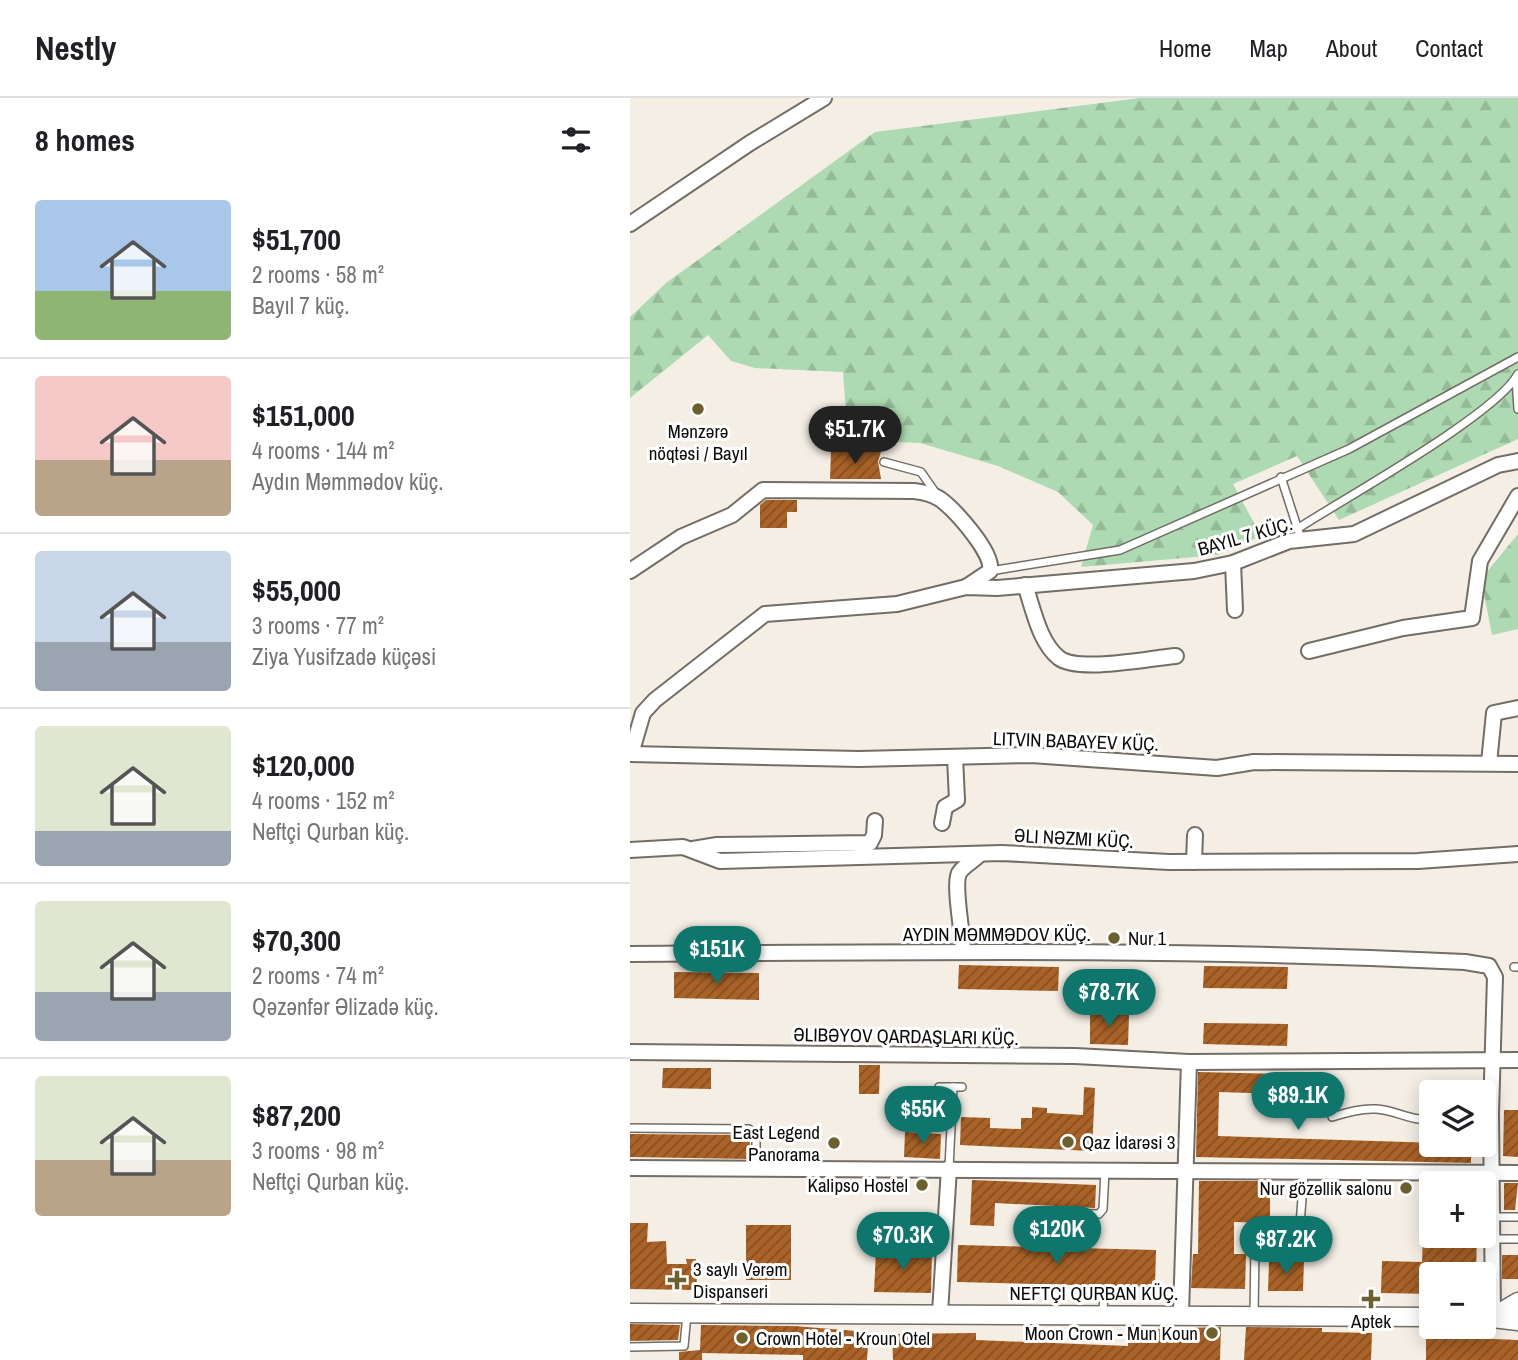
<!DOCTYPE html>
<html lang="en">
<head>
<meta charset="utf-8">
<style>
  body { margin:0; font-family:"Archivo Narrow",sans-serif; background:#f2f2f2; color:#202124; height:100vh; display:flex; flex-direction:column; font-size:26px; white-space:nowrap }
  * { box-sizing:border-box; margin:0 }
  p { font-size:23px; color:#757577 }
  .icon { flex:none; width:38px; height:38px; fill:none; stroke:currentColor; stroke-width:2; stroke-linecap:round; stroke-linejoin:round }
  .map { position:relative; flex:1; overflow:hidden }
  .drawer { display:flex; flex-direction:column; background:#fff; width:630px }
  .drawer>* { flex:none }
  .controls { position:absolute; left:789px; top:982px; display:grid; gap:14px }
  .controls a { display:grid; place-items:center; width:77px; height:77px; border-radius:7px; background:#fff; box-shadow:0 4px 18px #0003; font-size:35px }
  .price { position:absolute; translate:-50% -60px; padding:0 16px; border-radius:24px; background:#0f766e; color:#fff; font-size:23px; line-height:46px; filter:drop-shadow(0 2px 4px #0008) }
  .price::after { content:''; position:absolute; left:50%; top:42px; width:21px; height:16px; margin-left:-10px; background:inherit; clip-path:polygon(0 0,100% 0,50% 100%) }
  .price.selected { background:#222; color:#fff }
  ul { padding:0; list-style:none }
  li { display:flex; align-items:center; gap:21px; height:175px; padding:0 35px }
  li+li { border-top:2px solid #e0e0e0 }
  li span { display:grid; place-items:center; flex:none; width:196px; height:140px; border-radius:7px; color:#555 }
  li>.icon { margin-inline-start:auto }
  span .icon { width:84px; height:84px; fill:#fffc; stroke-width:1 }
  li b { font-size:30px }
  h2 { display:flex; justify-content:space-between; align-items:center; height:84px; padding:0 35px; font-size:30px }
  header { display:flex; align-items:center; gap:42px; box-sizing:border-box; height:98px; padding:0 35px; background:#fff; border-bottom:2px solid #e0e0e0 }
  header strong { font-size:33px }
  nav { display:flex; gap:38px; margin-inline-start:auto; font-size:24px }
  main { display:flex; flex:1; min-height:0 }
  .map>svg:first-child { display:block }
  .forest { fill:url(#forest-firs) }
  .building { fill:url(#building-hatch) }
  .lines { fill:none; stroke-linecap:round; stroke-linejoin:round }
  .service-casing { stroke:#726d65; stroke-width:10 }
  .minor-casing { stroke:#726d65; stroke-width:18 }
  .tertiary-casing { stroke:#726d65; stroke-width:21 }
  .service { stroke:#fff; stroke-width:7 }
  .minor { stroke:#fff; stroke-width:14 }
  .tertiary { stroke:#fff; stroke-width:18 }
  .poi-dot { fill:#6c612e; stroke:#fff; stroke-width:2.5 }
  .labels { text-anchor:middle; stroke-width:6; stroke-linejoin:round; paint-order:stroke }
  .poi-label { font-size:19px; fill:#0d0b09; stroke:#fff; text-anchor:start }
  .street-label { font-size:19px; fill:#0d0b09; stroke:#fff }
</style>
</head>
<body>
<header>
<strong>Nestly</strong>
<nav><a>Home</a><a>Map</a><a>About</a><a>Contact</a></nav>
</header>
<main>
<section class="drawer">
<h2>8 homes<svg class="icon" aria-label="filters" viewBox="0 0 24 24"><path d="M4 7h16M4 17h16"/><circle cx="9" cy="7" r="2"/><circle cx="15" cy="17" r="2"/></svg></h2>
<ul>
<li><span style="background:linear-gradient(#a9c7e8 65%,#8fb573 0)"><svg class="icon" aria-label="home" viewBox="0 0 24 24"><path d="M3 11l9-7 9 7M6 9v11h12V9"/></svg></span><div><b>$51,700</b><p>2 rooms · 58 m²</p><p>Bayıl 7 küç.</p></div></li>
<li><span style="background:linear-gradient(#f6c9c9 60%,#b9a48a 0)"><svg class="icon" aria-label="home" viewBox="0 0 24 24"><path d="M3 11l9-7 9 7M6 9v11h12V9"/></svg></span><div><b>$151,000</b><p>4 rooms · 144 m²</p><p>Aydın Məmmədov küç.</p></div></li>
<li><span style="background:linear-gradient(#c9d6e8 65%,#9aa5b1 0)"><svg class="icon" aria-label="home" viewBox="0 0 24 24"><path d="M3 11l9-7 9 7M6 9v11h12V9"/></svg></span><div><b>$55,000</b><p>3 rooms · 77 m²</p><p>Ziya Yusifzadə küçəsi</p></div></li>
<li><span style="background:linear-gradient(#dfe7d0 75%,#9aa5b1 0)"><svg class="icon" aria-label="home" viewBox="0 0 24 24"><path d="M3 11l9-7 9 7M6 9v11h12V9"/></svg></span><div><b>$120,000</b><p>4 rooms · 152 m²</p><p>Neftçi Qurban küç.</p></div></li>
<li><span style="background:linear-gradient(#dfe7d0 65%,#9aa5b1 0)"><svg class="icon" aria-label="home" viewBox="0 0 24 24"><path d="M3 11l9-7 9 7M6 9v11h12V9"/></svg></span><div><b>$70,300</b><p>2 rooms · 74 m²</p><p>Qəzənfər Əlizadə küç.</p></div></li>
<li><span style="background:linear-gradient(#dfe7d0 60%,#b9a48a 0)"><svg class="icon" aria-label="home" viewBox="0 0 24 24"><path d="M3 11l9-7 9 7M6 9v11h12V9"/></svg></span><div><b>$87,200</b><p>3 rooms · 98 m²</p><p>Neftçi Qurban küç.</p></div></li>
</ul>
</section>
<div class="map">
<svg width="888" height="1262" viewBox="0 0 888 1262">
  <defs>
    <pattern id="forest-firs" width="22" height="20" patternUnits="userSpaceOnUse" patternTransform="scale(1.75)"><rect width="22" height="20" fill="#addab2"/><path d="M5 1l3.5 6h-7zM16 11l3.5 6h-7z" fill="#94ba98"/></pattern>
    <pattern id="building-hatch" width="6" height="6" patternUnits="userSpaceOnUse" patternTransform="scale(1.75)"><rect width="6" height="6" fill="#a96227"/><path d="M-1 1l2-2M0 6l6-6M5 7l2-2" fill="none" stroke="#884f20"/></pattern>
  </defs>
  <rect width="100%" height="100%" fill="#f4eee5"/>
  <g class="forest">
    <path d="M510 0H888V341L709 422 667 358 603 386 631 438 588 457 451 469 463 427 428 394 368 368 290 345 218 342 213 274 125 270 101 263 78 237 0 300V219L36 185 245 34Z"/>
    <path d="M888 436V531L862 537 851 481Z"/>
  </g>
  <g class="building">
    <path d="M201 354H251L248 363 251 381H200Z"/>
    <path d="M136 402H167V414H157V430H130V407Z"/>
    <path d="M329 867 429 869 428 893 328 891Z"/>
    <path d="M574 868 658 869 657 891 573 890Z"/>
    <path d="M44 874 129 875V902L44 900Z"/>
    <path d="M460 916 499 917 498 947 460 946Z"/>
    <path d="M574 925 658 926 657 948 573 946Z"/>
    <path d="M229 967H250L249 996H229Z"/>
    <path d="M33 970H81V991L32 990Z"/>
    <path d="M568 974 655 976 654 996 589 994 588 1038 841 1046V1065L566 1059Z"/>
    <path d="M454 989 465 990 462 1053 330 1047 331 1019 360 1020V1030L391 1031V1020H402V1009L417 1010V1015L453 1017Z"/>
    <path d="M874 1012H888V1059L873 1058Z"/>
    <path d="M275 1034 311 1036 310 1061 274 1059Z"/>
    <path d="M0 1036 117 1037 120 1040 119 1061 0 1059Z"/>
    <path d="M342 1082 466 1087 465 1110 365 1105 364 1128 340 1127Z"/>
    <path d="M569 1083H640V1125L604 1124V1156H616L615 1191 561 1190 563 1156H568Z"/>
    <path d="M874 1085H888L885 1112H874Z"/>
    <path d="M0 1125H18L17 1144 36 1143 37 1166H57L56 1161H66L67 1192 0 1191Z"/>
    <rect x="116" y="1127" width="45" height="55"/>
    <path d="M793 1138H847L846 1176H802V1196L751 1195 752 1163 792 1164Z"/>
    <path d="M328 1147 526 1152 525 1189 327 1184Z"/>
    <path d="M246 1153 302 1155 301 1195 244 1194Z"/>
    <rect x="872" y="1157" width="16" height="24"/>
    <path d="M674 1162 673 1193H638L639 1164Z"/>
    <path d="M0 1226 50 1227 48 1242 0 1243Z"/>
    <path d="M71 1227 164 1228 239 1234 237 1262H173V1257L72 1255V1262H49V1254L70 1252Z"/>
    <path d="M591 1229 590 1262H263L262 1236 346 1235V1242L498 1248V1235H521V1231Z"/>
    <path d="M616 1229 692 1230V1234L742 1235 741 1262H614Z"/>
    <path d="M796 1236H841V1240L888 1242V1262H796Z"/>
  </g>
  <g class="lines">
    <defs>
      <g id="service">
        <path d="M886 280 888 311"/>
        <path d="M254 364 291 374 307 397"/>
        <path d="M651 379 669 435"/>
        <path d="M667 431C713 401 867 316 888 276"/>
        <path d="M360 473 490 452 719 351 888 259"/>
        <path d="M884 869H888"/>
        <path d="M309 989H332"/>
        <path d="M702 1019C717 1014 731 1010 746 1011 766 1012 782 1024 802 1021"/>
        <path d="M0 1030 119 1031 126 1037V1070"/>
        <path d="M319 1070 323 989"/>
        <path d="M409 1115 469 1116 473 1111 475 1073"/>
        <path d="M861 1119H888"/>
        <path d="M861 1141H888"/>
        <path d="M638 1158H658L664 1153 669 1140 674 1074"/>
        <path d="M473 1215 474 1192"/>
        <path d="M624 1216 625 1150"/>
        <path d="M0 1249 54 1248 57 1216"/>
      </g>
      <g id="minor">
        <path d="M0 126 120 45 194 0"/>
        <path d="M603 465 605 512"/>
        <path d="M0 473 51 439 102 417 133 392 284 393C294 394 302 396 310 401 325 412 364 455 360 473L336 489"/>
        <path d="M395 487C403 510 409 544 429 560 449 575 520 560 546 558"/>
        <path d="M679 553 773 530 842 520 850 463 888 398"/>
        <path d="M0 656 229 661 401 657 587 670 624 664 888 666"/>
        <path d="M1 656 13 615 25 602 135 516 267 506 336 489 367 490 564 473 603 465 659 443 724 436 868 367 888 363"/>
        <path d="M859 665 864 615 888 610"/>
        <path d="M312 725 315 709 327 702 325 659"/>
        <path d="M63 751 87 747 240 745 244 737 245 723"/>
        <path d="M0 752 53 749 90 763 372 755 539 764 788 763 888 756"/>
        <path d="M564 764 565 737"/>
        <path d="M333 854C333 834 323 788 329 775 334 767 344 763 350 756"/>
        <path d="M0 856C278 854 557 850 835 864L859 868 865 879 861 1015 863 1219"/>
        <path d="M0 954 445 958 559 964 888 962"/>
        <path d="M0 1070 888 1075"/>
        <path d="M310 1215 319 1070"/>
        <path d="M551 1215 559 964"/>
      </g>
      <g id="tertiary">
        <path d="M0 1215 802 1219"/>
        <path d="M854 1219 888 1223"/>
        <path d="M863 1219 888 1204"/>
      </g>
    </defs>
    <use href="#service" class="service-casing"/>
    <use href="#minor" class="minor-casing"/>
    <use href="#tertiary" class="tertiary-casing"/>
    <use href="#service" class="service"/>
    <use href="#minor" class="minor"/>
    <use href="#tertiary" class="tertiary"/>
  </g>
  <g class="poi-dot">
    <circle cx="68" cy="311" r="7"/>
    <circle cx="484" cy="840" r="7"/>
    <circle cx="438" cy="1044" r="7"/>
    <circle cx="204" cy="1045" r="7"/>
    <circle cx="292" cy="1087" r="7"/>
    <circle cx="776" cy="1090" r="7"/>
    <path d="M43.5 1171.5h7v7h7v7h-7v7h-7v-7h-7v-7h7z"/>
    <path d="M737.5 1190.5h7v7h7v7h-7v7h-7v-7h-7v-7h7z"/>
    <circle cx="582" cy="1235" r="7"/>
    <circle cx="112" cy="1240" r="7"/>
  </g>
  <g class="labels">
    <g class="poi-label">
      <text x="68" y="340" text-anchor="middle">Mənzərə<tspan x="68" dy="22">nöqtəsi / Bayıl</tspan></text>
      <text x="498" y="847">Nur 1</text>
      <text x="190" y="1041" text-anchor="end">East Legend<tspan x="190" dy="22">Panorama</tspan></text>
      <text x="452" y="1051">Qaz İdarəsi 3</text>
      <text x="278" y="1094" text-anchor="end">Kalipso Hostel</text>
      <text x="762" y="1097" text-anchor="end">Nur gözəllik salonu</text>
      <text x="63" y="1178">3 saylı Vərəm<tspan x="63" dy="22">Dispanseri</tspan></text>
      <text x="741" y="1230" text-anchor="middle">Aptek</text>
      <text x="568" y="1242" text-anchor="end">Moon Crown - Mun Koun</text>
      <text x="126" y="1247">Crown Hotel - Kroun Otel</text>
    </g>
    <g class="street-label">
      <text transform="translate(615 438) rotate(-16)" y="7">BAYIL 7 KÜÇ.</text>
      <text transform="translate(446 643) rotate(2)" y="7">LITVIN BABAYEV KÜÇ.</text>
      <text transform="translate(444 740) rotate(3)" y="7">ƏLI NƏZMI KÜÇ.</text>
      <text x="367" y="843">AYDIN MƏMMƏDOV KÜÇ.</text>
      <text transform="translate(276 938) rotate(1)" y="7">ƏLIBƏYOV QARDAŞLARI KÜÇ.</text>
      <text x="464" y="1202">NEFTÇI QURBAN KÜÇ.</text>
    </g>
  </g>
</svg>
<div class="controls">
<a><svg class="icon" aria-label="layers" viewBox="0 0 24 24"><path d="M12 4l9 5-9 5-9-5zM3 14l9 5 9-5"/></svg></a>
<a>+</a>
<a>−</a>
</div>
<b class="price selected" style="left:225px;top:368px">$51.7K</b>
<b class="price" style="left:87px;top:888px">$151K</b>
<b class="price" style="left:479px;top:931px">$78.7K</b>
<b class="price" style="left:668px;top:1034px">$89.1K</b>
<b class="price" style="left:293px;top:1048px">$55K</b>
<b class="price" style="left:427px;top:1168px">$120K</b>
<b class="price" style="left:273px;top:1174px">$70.3K</b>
<b class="price" style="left:656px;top:1178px">$87.2K</b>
</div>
</main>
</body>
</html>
